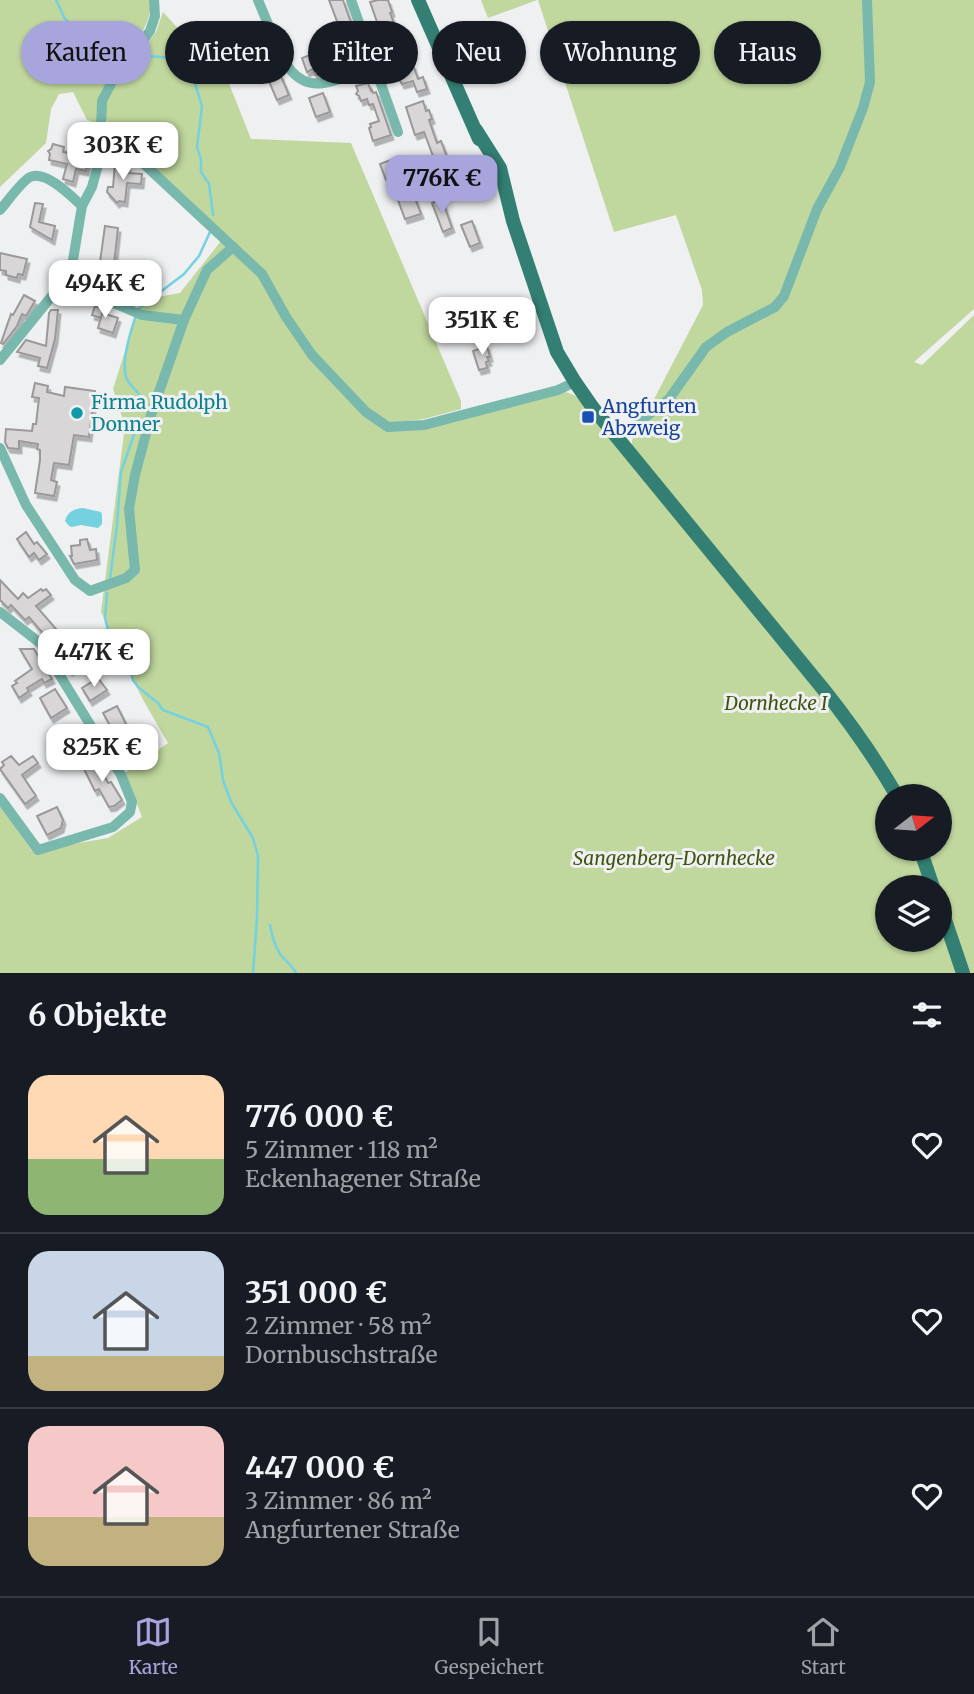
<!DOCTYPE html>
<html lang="de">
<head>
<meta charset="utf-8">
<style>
  body { margin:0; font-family:Merriweather,serif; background:#242831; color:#f1f3f6; height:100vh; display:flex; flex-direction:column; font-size:26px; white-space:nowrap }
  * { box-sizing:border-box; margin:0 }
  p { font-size:23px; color:#9ea1a6 }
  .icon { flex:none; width:38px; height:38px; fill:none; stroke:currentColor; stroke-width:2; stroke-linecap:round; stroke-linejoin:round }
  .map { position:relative; height:973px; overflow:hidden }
  .drawer { display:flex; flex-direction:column; background:#171b24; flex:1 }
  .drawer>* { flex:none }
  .hud { position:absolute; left:21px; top:21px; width:933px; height:63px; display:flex; gap:14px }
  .needle { width:46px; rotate:73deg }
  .tools { position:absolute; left:875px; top:784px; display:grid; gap:14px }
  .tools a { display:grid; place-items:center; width:77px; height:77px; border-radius:50%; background:#171b24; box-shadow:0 2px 5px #0004; font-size:35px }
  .price { position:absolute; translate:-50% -60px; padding:0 16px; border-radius:14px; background:#fff; color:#222; font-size:23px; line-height:46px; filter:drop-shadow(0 2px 4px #0008) }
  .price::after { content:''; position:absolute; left:50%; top:42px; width:21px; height:16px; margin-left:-10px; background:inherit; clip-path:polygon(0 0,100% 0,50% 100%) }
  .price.on { background:#a7a5dc; color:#111 }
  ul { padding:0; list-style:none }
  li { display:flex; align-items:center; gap:21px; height:175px; padding:0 28px }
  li+li { border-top:2px solid #363941 }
  li span { display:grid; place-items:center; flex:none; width:196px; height:140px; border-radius:21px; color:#555 }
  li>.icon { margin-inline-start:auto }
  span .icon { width:84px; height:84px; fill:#fffc; stroke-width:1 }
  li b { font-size:30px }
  h2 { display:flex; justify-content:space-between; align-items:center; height:84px; padding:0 28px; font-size:30px }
  .chip { padding:0 24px; border-radius:32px; background:#171b24; box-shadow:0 2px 5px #0004; font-size:24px; line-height:63px }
  .chip.on { background:#a7a5dc; color:#111 }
  .tab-bar { display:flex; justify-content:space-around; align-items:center; height:98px; border-top:2px solid #363941; background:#171b24; font-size:19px; color:#9ea1a6 }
  .tab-bar a { display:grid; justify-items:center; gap:4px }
  .tab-bar .on { color:#a7a5dc }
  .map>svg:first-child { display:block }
  .green { fill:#c0d79e }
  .water { fill:#74d1df }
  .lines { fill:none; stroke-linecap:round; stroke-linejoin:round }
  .stream { stroke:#74d1df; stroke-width:2.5 }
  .building { fill:#d8d6d7; stroke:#9a9899; stroke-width:2; filter:url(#shadow) }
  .minor { stroke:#79b9ad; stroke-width:10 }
  .major { stroke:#337f73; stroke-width:14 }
  .culture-dot { fill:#0f9aa8; stroke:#eff0f1; stroke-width:2.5 }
  .transit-dot { fill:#1a4fb4; stroke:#eff0f1; stroke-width:2.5 }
  .labels { text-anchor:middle; stroke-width:6; stroke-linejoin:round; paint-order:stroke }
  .culture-label { font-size:19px; fill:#0d838f; stroke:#eff0f1; text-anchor:start }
  .transit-label { font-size:19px; fill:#164399; stroke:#eff0f1; text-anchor:start }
  .park-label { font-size:19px; font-style:italic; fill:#3f540e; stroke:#eff0f1 }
</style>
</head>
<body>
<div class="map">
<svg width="974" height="973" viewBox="0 0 974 973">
  <defs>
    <filter id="shadow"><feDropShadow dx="2.5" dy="4.5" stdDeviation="0" flood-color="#0004"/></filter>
  </defs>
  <rect width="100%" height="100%" fill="#eff0f1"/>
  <g class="green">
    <path d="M0 0H151C152 29 129 47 116 72 108 88 103 107 98 124L87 120 73 92 59 94 51 109 46 143 0 187Z"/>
    <path d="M481 0H537L488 18Z"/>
    <path d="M538 0H974V309L914 362 922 365 974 315V973H968L940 891V887L924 849H940V796H902L632 445C631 431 647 421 656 412L651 405 703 305 702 290 676 215 614 232Z"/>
    <path d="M163 12 187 38 209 33 251 139 351 143 461 401V409L424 419 399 422 396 431 556 394 566 392 576 396 855 737 891 796H887V849H915L928 887H887V940H940V920L958 973H0V804L32 851 108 838 142 817 125 773 168 743 142 698 101 612 125 426 113 389 141 300 180 293 225 236 110 128 105 116 106 104 111 91 156 32Z"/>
  </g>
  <path class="water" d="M83 508 101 512 102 515V524L98 528 81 525 72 527 69 526 65 521C68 511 74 509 83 508Z"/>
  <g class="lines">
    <g class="stream">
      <path d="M56 0 65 19 73 26 126 44 133 48"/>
      <path d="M139 51 147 56 175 58 185 66 194 81 202 106 197 147 201 160V172L209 184 213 215"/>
      <path d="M138 309 184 274 199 256 210 232"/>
      <path d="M136 315C131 331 121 360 126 377 130 389 144 392 142 406"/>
      <path d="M110 579 117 525 121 472 139 420"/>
      <path d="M107 593 105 618 111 642 121 650 128 663 133 680 138 687 158 703 163 710 208 727 219 753 223 780 231 802 253 838 258 856 257 918 253 973"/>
      <path d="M270 925C272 936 274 945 280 954 285 961 292 965 296 973"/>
    </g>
  </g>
  <g class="building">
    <path d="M329 0H343L363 57 356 59 358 65 349 68 341 45 344 44 339 29 336 28 338 24Z"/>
    <path d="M378 0H388L392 12 390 13 405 51 389 56 370 2Z"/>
    <path d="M258 26 262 36H263L267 42 271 53 260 60 251 54 249 42 250 41 246 32Z"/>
    <path d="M315 53 323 74 318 75H315L313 69 307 72 302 58Z"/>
    <path d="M413 65 418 79 423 77 427 89 417 92 413 81 402 84 398 77 399 72 401 69Z"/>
    <path d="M280 74 289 95 277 100 268 79Z"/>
    <path d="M368 83 371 91 372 90 373 93 376 92 391 135 373 141 369 128 371 127 370 124 379 121 373 104 369 105 367 99 361 101 359 96 356 94 358 91 356 86Z"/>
    <path d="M323 93 330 112 316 117 309 98Z"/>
    <path d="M423 101 426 111 429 110 432 119 429 120 437 143 441 141 448 160 438 164H436L424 132 415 135 406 107Z"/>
    <path d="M53 144 64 147 63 152 89 157 86 171 76 169 73 182 63 179 67 164 49 160 50 154 48 151 51 149Z"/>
    <path d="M393 159 398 175 405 172 421 214 405 219 398 200 404 198 396 176 386 180 380 164Z"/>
    <path d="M115 164 128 165 127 173 142 174 141 184 127 183 125 202 119 201 117 203 107 192 108 187H113Z"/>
    <path d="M442 199 452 228 443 232 432 203Z"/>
    <path d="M35 203 43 204 39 222 55 226 52 240 30 227Z"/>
    <path d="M472 221 480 243 470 247 461 225Z"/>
    <path d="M105 226 118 228 114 264 100 262Z"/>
    <path d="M0 253 27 259 23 275 18 274 17 278 6 275V271L0 270Z"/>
    <path d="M24 295 35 301 26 316 22 314 17 326 3 344 1 343 11 314 13 315Z"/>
    <path d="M95 306 104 309 102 313 118 318 113 333 98 328 102 314 101 318 92 315Z"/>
    <path d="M51 310H58L55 339 47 368 38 366 40 358 17 352 26 340 46 346 49 313Z"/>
    <path d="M487 346 490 357H487L489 361 486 362 487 368 479 370 473 351Z"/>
    <path d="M35 383 48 386 47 392 64 396 65 387 95 391 89 437 74 435 69 465 54 463 51 480 57 482 54 496 35 493 40 460V450L37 449 38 444 19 441V449L8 448 5 442 6 429 32 431 33 424H36L39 398 32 397Z"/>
    <path d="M26 532 34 544 37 542 47 554 39 560 34 553 29 557 17 539Z"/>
    <path d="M87 539 90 550 96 549 97 560 74 564 70 556H72L71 546 80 545V540Z"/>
    <path d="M0 580 18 599 23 593 28 598 41 589 43 591 46 589 51 595 36 606 57 630 47 638 29 617 25 620 11 605 8 608 0 600Z"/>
    <path d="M78 647 86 661 70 671 63 660 70 655 68 653Z"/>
    <path d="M20 649H34L52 679 44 683 42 679 27 688 29 691 19 698 12 686 17 683 15 681 32 669Z"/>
    <path d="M98 678 107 690 90 701 82 688Z"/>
    <path d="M55 689 67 708 51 718 40 698Z"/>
    <path d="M117 706 126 724 113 731 103 713Z"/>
    <path d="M82 728 89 741 73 750 66 737Z"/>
    <path d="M11 756 19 765 33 756 38 763 22 775 36 796 25 804 0 769 4 765 2 762Z"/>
    <path d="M96 760 108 783 111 782 122 800 114 806 109 807 99 789 95 791 83 767Z"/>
    <path d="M57 807 63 820 61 828 47 835 37 816Z"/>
  </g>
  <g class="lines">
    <g class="minor">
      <path d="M258 0C263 12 268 24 273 36 282 58 293 88 324 83 341 80 359 72 376 67"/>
      <path d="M351 0 398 132"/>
      <path d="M100 132 116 138 262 274 286 317 312 355 366 412 388 427 424 425 558 390 575 382"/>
      <path d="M0 210C7 202 21 182 30 177 46 170 71 196 82 206"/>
      <path d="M68 276 116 304 142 315 184 320"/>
      <path d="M0 360 68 276 73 260 82 206 92 187 100 158 102 101 113 80 150 31 155 16 154 0"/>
      <path d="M618 438 669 399 706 347 727 332 775 307 784 296 817 209 840 167 863 108 870 82 867 0"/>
      <path d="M0 448 26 505 75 580 90 591 126 578 135 570 129 509 135 475 151 415 184 320 207 270 233 247"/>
      <path d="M0 612 40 643 121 775 132 802 130 812 113 827 38 850 0 798"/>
    </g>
    <g class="major">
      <path d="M418 0 479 139"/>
      <path d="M476 130 500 168 513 221 557 352 575 382 593 408 824 690C851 724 875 758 897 796"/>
      <path d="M920 849 933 887"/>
      <path d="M940 905 963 973"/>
    </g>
  </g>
  <circle class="culture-dot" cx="77" cy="413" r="7"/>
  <rect class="transit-dot" x="581" y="410" width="14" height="14" rx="3.5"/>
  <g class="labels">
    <g class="culture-label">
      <text x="91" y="409">Firma Rudolph<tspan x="91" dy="22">Donner</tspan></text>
    </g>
    <g class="transit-label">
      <text x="602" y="413">Angfurten<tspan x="602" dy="22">Abzweig</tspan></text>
    </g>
    <g class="park-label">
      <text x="776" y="710">Dornhecke I</text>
      <text x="674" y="865">Sangenberg-Dornhecke</text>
    </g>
  </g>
</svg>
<div class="tools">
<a><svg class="needle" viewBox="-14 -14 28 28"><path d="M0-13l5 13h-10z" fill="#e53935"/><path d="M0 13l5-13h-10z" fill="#9ea1a6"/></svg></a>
<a><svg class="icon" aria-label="layers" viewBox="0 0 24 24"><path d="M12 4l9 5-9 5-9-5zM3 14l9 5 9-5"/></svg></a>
</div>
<b class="price" style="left:123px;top:182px">303K €</b>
<b class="price on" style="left:442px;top:215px">776K €</b>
<b class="price" style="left:105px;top:320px">494K €</b>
<b class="price" style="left:482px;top:357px">351K €</b>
<b class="price" style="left:94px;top:689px">447K €</b>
<b class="price" style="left:102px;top:784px">825K €</b>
<div class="hud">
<a class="chip on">Kaufen</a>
<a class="chip">Mieten</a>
<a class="chip">Filter</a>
<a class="chip">Neu</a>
<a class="chip">Wohnung</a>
<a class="chip">Haus</a>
</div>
</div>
<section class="drawer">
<h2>6 Objekte<svg class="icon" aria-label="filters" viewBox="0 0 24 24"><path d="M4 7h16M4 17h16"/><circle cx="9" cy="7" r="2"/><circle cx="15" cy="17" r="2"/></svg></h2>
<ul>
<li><span style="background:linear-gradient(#ffd9b3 60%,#8fb573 0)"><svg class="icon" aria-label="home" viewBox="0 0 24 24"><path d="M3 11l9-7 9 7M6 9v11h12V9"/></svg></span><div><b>776 000 €</b><p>5 Zimmer · 118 m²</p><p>Eckenhagener Straße</p></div><svg class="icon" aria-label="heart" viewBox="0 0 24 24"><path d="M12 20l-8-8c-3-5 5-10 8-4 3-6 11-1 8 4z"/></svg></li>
<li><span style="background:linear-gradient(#c9d6e8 75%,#c2b280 0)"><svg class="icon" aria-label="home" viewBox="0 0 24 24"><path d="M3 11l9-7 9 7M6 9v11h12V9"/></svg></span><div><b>351 000 €</b><p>2 Zimmer · 58 m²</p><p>Dornbuschstraße</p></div><svg class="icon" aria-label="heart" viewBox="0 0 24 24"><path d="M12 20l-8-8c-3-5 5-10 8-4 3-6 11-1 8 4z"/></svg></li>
<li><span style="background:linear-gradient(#f6c9c9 65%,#c2b280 0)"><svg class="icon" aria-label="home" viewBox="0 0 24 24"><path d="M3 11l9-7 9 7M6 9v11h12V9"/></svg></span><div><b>447 000 €</b><p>3 Zimmer · 86 m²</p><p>Angfurtener Straße</p></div><svg class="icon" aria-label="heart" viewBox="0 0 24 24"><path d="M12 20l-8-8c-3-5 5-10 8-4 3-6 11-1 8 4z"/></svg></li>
</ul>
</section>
<nav class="tab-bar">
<a class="on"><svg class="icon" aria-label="map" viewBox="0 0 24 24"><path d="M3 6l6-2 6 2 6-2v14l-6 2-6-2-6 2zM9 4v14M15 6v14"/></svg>Karte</a>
<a><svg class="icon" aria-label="saved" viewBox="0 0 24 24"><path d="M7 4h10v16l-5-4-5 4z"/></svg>Gespeichert</a>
<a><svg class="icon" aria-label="home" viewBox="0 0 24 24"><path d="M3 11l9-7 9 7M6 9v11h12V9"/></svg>Start</a>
</nav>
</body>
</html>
